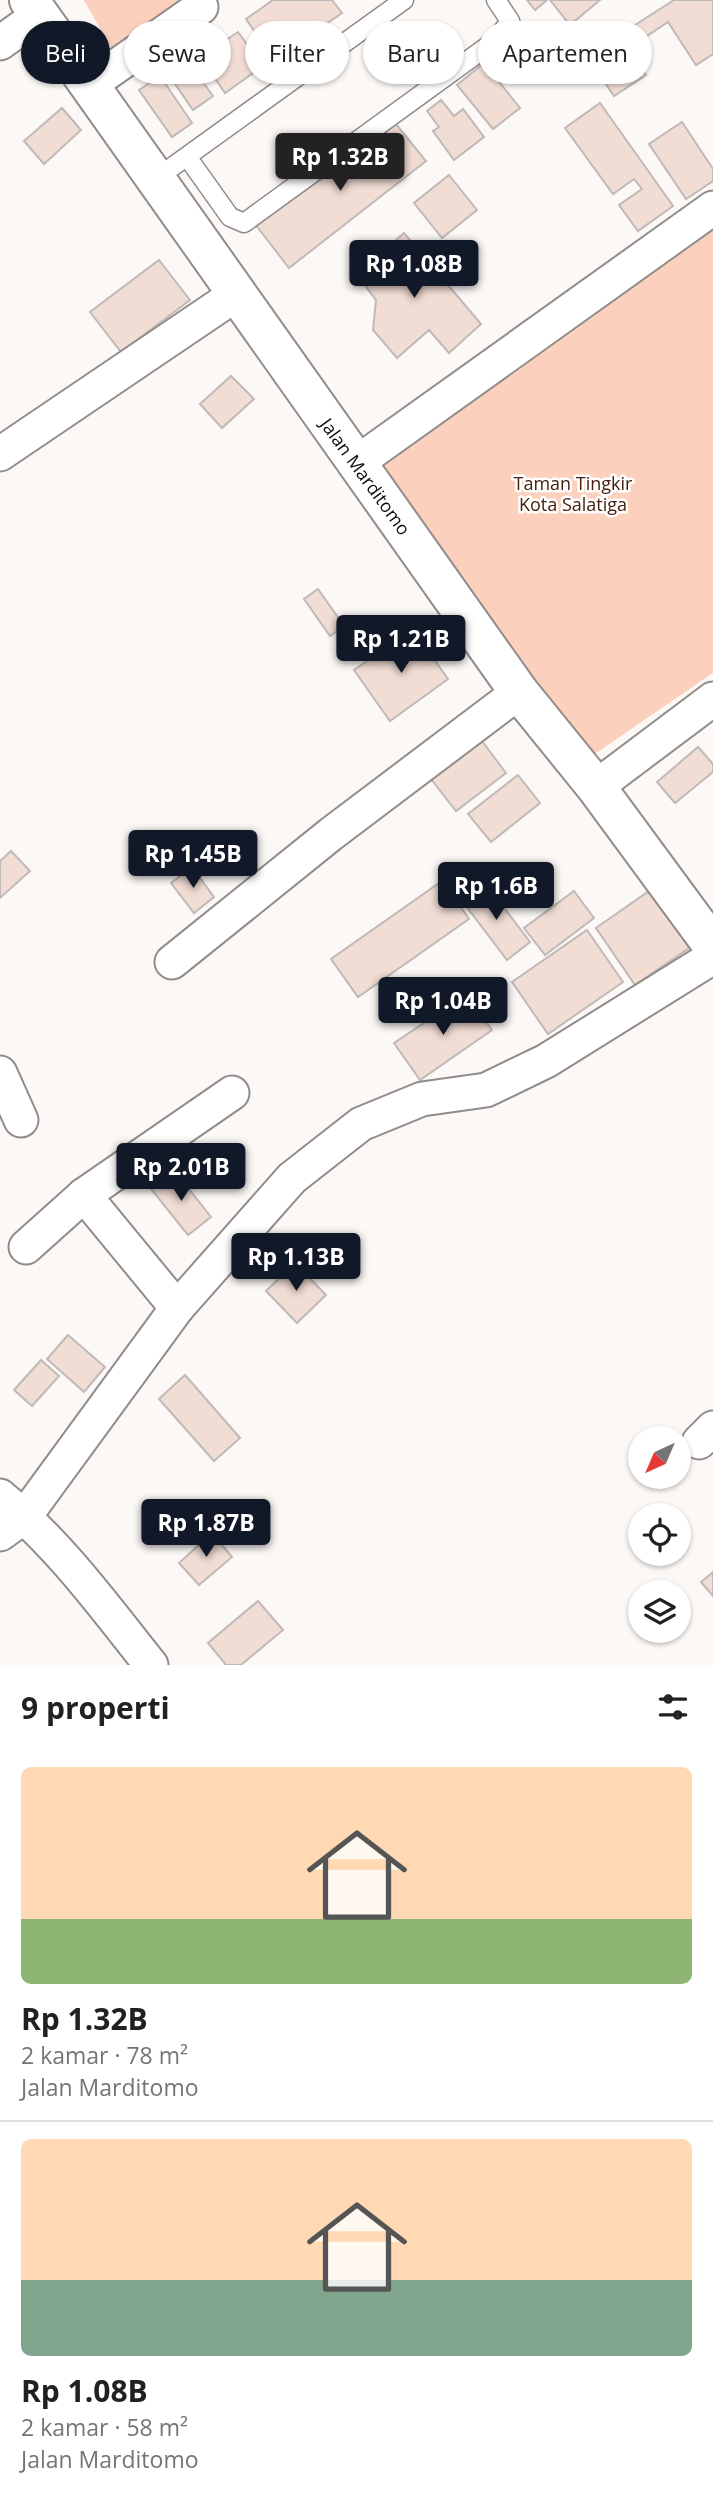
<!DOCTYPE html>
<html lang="id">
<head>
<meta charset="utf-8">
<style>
  body { margin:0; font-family:"Open Sans",sans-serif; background:#f6f6f6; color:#202124; height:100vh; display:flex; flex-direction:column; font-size:26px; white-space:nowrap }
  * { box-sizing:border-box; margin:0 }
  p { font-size:23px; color:#757577 }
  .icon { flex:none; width:38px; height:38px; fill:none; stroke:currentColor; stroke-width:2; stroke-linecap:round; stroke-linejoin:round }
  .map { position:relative; height:1665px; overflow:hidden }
  .details { display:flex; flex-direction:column; background:#fff; flex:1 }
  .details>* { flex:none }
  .banner { position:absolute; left:21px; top:21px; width:672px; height:63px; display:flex; gap:14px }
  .needle { width:46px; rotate:224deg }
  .fabs { position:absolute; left:628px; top:1426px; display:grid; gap:14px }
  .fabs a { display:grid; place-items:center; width:63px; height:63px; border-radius:50%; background:#fff; box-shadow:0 2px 5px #0004; font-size:35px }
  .price { position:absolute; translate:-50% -60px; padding:0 16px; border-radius:7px; background:#111827; color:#fff; font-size:23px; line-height:46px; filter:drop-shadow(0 2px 4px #0008) }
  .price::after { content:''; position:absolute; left:50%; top:42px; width:21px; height:16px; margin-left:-10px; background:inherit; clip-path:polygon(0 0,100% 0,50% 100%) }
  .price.selected { background:#222; color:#fff }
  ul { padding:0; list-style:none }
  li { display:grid; align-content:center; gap:14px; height:371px; padding:0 21px }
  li+li { border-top:2px solid #e0e0e0 }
  li span { display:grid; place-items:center; height:217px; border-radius:10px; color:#555 }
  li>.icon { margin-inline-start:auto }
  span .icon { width:126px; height:126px; fill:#fffc; stroke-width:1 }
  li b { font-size:30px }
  h2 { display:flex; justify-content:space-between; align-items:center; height:84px; padding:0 21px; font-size:30px }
  .pill { padding:0 24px; border-radius:32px; background:#fff; box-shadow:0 2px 5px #0004; font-size:24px; line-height:63px }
  .pill.selected { background:#111827; color:#fff }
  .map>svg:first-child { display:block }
  .green { fill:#fbd0bd }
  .building { fill:#f1ddd4; stroke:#bfbab8; stroke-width:2 }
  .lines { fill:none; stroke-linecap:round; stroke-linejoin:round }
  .service-casing { stroke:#918c8b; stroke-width:21 }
  .minor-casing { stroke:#918c8b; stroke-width:37 }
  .tertiary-casing { stroke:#918c8b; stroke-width:42 }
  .service { stroke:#fff; stroke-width:18 }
  .minor { stroke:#fff; stroke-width:33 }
  .tertiary { stroke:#fff; stroke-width:38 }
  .labels { text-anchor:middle; stroke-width:5; stroke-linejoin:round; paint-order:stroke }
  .street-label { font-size:18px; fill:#0e0d0c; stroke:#fff }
  .park-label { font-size:18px; fill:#45210f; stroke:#fff }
</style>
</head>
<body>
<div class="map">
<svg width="713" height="1665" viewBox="0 0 713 1665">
  <rect width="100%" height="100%" fill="#fcf8f6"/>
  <g class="green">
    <path d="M84 0H188L114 53Z"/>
    <path d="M713 226V673L586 760 377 459Z"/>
  </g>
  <g class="building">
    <path d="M273 0H332L342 13 274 60 246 19Z"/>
    <path d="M527 0H547L535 10Z"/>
    <path d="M550 0H600L570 25Z"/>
    <path d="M674 0H713V54L696 65 668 22 628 49 646 75 614 96 587 56Z"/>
    <path d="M238 32 263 66 225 93 200 57Z"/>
    <path d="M183 55 213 96 193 110 164 68Z"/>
    <path d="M484 63 520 108 493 129 457 85Z"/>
    <path d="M160 76 192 123 172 137 139 90Z"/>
    <path d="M441 100 454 116 463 109 484 137 454 160 433 131 439 127 427 111Z"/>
    <path d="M600 103 673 206 638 231 619 205 642 189 634 179 613 194 565 128Z"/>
    <path d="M62 108 81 130 44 164 24 141Z"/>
    <path d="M391 118 426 161 289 268 255 224Z"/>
    <path d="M682 122 713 169V181L686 199 649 144Z"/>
    <path d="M449 175 477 210 442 238 414 203Z"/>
    <path d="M404 233 481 324 449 353 429 330 397 358 373 330 376 300 357 275Z"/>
    <path d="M159 260 190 300 121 352 90 312Z"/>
    <path d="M231 376 254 399 222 428 200 404Z"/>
    <path d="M318 589 344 626 330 636 304 599Z"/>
    <path d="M413 629 448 679 390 721 354 670Z"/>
    <path d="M482 741 506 773 456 811 431 779Z"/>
    <path d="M698 747 713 764V772L675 803 657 782Z"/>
    <path d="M518 775 540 803 491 842 468 814Z"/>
    <path d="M11 851 30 871 0 898V861Z"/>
    <path d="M192 867 214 897 194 913 171 883Z"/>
    <path d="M442 881 469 919 358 997 331 959Z"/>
    <path d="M486 884 530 942 507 960 463 902Z"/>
    <path d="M652 889 692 946 635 985 596 928Z"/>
    <path d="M574 891 594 918 545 955 524 928Z"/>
    <path d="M587 930 623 982 548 1034 512 982Z"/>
    <path d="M467 994 492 1030 420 1080 394 1043Z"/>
    <path d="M174 1170 211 1217 188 1235 151 1189Z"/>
    <path d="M295 1263 326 1295 297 1323 266 1291Z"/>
    <path d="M68 1335 105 1367 84 1392 47 1359Z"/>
    <path d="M41 1360 59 1376 32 1406 14 1390Z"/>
    <path d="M185 1375 240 1438 214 1461 159 1399Z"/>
    <path d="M212 1533 232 1557 199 1585 179 1563Z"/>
    <path d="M713 1572V1596L701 1582Z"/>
    <path d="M258 1601 283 1630 241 1665H226L208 1643Z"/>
  </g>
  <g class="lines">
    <defs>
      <g id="service">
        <path d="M188 158 230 217 244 223 496 40 510 21 496 0"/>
        <path d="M154 180 404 0"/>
      </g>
      <g id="minor">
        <path d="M0 43 39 15"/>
        <path d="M88 86 201 7"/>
        <path d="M0 454 235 295"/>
        <path d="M355 464 713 208"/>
        <path d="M596 787 713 699"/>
        <path d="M172 962 331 834 519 692"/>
        <path d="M0 1073 21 1120"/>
        <path d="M84 1195 232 1093"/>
        <path d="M26 1247 84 1195 177 1308"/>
        <path d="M699 1442 713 1428"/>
        <path d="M0 1496C59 1544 104 1606 151 1665"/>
        <path d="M0 1534 25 1516 177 1308 292 1178 361 1124 422 1099 486 1090 546 1061 713 957"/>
      </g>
      <path id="tertiary" d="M29 0 519 692 596 787 713 946"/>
    </defs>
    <use href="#service" class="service-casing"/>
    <use href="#minor" class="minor-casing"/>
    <use href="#tertiary" class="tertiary-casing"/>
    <use href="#service" class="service"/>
    <use href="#minor" class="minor"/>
    <use href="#tertiary" class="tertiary"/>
  </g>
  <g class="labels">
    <g class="street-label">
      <text transform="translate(365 477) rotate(54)" y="6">Jalan Marditomo</text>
    </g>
    <g class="park-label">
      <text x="573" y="490">Taman Tingkir<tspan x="573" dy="21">Kota Salatiga</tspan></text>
    </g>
  </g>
</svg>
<div class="fabs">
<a><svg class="needle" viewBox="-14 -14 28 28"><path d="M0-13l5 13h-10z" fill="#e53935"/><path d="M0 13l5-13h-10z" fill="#757577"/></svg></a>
<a><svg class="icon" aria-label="locate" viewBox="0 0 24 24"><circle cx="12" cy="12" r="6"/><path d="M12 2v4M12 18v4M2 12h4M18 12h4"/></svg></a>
<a><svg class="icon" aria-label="layers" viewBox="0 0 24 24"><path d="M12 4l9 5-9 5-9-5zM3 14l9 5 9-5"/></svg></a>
</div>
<b class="price selected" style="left:340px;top:193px">Rp 1.32B</b>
<b class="price" style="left:414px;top:300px">Rp 1.08B</b>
<b class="price" style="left:401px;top:675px">Rp 1.21B</b>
<b class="price" style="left:193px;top:890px">Rp 1.45B</b>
<b class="price" style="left:496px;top:922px">Rp 1.6B</b>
<b class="price" style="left:443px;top:1037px">Rp 1.04B</b>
<b class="price" style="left:181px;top:1203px">Rp 2.01B</b>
<b class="price" style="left:296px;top:1293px">Rp 1.13B</b>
<b class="price" style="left:206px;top:1559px">Rp 1.87B</b>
<div class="banner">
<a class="pill selected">Beli</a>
<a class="pill">Sewa</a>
<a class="pill">Filter</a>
<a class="pill">Baru</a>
<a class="pill">Apartemen</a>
</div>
</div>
<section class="details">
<h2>9 properti<svg class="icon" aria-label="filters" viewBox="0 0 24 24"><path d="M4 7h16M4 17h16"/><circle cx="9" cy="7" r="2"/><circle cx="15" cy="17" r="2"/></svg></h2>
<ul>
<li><span style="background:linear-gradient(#ffd9b3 70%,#8fb573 0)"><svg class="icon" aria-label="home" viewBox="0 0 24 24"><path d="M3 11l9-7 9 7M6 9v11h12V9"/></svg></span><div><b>Rp 1.32B</b><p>2 kamar · 78 m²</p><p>Jalan Marditomo</p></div></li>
<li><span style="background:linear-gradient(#ffd9b3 65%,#7fa58c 0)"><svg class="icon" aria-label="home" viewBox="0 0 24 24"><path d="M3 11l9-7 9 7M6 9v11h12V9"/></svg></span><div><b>Rp 1.08B</b><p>2 kamar · 58 m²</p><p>Jalan Marditomo</p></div></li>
</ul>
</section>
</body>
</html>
